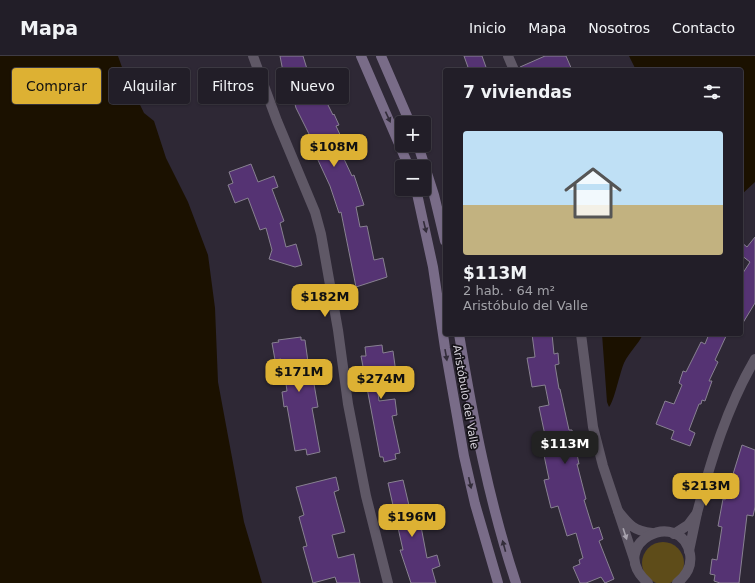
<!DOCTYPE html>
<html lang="es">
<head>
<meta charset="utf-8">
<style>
  body { margin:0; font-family:"DejaVu Sans",sans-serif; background:#2a2730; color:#f1f3f6; height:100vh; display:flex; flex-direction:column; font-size:15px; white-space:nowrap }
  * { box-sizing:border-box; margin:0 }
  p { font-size:13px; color:#a2a2a8 }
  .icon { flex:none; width:22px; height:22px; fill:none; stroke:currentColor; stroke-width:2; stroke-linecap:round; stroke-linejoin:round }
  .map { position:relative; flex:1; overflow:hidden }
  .details { position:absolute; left:443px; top:12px; width:300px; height:268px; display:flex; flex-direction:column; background:#221e28; border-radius:4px; box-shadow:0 1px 3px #0004,0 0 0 1px #3f3c45 }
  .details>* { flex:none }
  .guide { position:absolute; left:12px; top:12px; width:371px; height:36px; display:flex; gap:8px }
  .controls { position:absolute; left:395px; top:60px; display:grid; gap:8px }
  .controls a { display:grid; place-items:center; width:36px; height:36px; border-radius:4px; background:#221e28; box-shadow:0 1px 3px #0004,0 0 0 1px #3f3c45; font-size:20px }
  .price { position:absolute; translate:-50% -34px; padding:0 9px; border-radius:8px; background:#ddb133; color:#111; font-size:13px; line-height:26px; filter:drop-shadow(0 1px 2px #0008) }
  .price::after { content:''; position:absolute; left:50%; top:24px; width:12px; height:9px; margin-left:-6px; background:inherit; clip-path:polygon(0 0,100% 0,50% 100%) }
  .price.active { background:#222; color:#fff }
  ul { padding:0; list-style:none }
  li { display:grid; align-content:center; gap:8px; height:212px; padding:0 20px }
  li span { display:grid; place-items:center; height:124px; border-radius:4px; color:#555 }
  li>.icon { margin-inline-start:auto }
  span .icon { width:72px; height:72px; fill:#fffc; stroke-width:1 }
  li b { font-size:17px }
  h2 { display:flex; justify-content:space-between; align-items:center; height:48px; padding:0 20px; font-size:17px }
  .chip { padding:0 14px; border-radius:4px; background:#221e28; box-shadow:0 1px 3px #0004,0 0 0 1px #3f3c45; font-size:14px; line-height:36px }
  .chip.active { background:#ddb133; color:#111 }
  header { display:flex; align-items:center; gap:24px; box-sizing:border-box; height:56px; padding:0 20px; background:#221e28; border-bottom:1px solid #3f3c45 }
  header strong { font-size:19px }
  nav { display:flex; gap:22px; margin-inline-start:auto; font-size:14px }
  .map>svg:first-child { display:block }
  .green { fill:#5e4c19 }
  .water { fill:#1b1100 }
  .building { fill:#553373; stroke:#888191 }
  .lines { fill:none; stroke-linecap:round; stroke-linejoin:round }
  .street { stroke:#5f5866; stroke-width:10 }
  .secondary { stroke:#796c88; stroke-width:10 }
  .oneway { fill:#332d3a }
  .oneway2 { fill:#a8a3ae }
  .labels { text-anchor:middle; stroke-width:3.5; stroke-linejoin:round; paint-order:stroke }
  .street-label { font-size:11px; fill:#d9d5de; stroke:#151218 }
</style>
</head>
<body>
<header>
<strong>Mapa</strong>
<nav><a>Inicio</a><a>Mapa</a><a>Nosotros</a><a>Contacto</a></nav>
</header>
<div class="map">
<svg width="755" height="527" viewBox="0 0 755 527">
  <rect width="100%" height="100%" fill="#2e2835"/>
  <circle class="green" cx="663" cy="507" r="21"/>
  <g class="water">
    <path d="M0 0H118L123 14 144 57 154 65 166 102 188 146 208 199 215 252 218 326 244 466 262 527H0Z"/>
    <path d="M629 0H755V126L741 139V14H636Z"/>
    <path d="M602 278H643C638 289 629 296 624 307 620 316 614 346 609 351L607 346Z"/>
  </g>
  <g class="building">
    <path d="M280 0H303L316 42 323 39 333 59 334 58 339 69 336 70 350 100 344 103 352 120 354 119 364 149 356 151 360 171 367 170 374 204 383 202 387 221 356 231 341 156 339 157 330 130 311 89 314 88 296 52 289 25 285 26Z"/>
    <path d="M464 0H482L487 14H469Z"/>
    <path d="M545 0H566L572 14H520V11Z"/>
    <path d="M251 108 258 126 274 120 278 131 272 133 284 165 280 167 286 191 296 188 302 209 295 211 269 203 272 194 266 172 260 174 248 142 235 147 228 129 233 127 229 116Z"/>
    <path d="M755 181V247L741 270V220L750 206 741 199V186L747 191Z"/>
    <path d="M532 278H552L554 298 558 297 559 308 555 309 559 333H560L569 374H572L579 408H577L586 443 584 444 593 473 599 471 603 483 599 485 614 523 605 527 601 521 586 527H580L573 511 580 508 579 504 583 502 576 477 567 480 558 450 551 452 544 424 549 423 541 385 546 384 539 351 549 349 545 329 532 331 527 302 535 301Z"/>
    <path d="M709 278H727L715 304 718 306 709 325H712L705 345 702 344 701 348H699L689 374 695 377 690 390 671 383 674 375 656 368 665 345 674 348 682 329 679 327 683 315 686 316 701 286 705 288Z"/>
    <path d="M301 281V284H305L311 328H314L318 351 312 352 320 396 307 399 306 393 295 395 287 350 284 351 282 336 287 335 283 306H282L281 303 275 304 272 287 279 286 278 284Z"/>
    <path d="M382 289 383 297 393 295 396 317 376 320 379 345 395 343 397 359 392 360 400 397 395 398 396 403 384 406 383 401H380L361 300H366L365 291Z"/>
    <path d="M742 389 755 394V451L753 460 747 459 739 527H720L714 525 715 519 710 518 712 503 717 504 722 471 718 470 723 443 725 444Z"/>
    <path d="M336 421 339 434 334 436 345 476 332 479 338 502 354 498 360 527H337L335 521 313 527 303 491 307 490 299 461 304 459 296 431Z"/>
    <path d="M403 424 412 462 419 460 427 502 437 499 440 510 432 513 436 527H411L400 494H403L388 427Z"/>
  </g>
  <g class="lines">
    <g class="street">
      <path d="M253 0 277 65 315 156 321 178 338 274 348 348 366 440 388 527"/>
      <path d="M508 0 514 14"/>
      <path d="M581 278 593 371 603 410 618 455"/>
      <path d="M697 457C711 404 727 351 755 303"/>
      <path d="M674 478 688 469 697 457 689 495"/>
      <path d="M634 503 618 455C629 469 634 475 652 477"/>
      <path d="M648 527C604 488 680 450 690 498 692 510 686 520 677 527"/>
    </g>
    <g class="secondary">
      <path d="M361 0 409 111"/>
      <path d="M381 0 410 67"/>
      <path d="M418 89 434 139 445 185"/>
      <path d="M416 133 433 211 445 292 464 400 475 448 498 527"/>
      <path d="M459 278C473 362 489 446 516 527"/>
    </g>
  </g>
  <defs><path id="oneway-solid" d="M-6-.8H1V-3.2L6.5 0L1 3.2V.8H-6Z"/></defs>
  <g class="oneway">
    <use href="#oneway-solid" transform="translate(388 61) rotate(65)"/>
    <use href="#oneway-solid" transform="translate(425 171) rotate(76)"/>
    <use href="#oneway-solid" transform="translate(446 299) rotate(80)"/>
    <use href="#oneway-solid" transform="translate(470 427) rotate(77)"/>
    <use href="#oneway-solid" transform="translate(504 490) rotate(-105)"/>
  </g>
  <use class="oneway2" href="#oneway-solid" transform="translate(625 478) rotate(72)"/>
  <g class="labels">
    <g class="street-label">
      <text transform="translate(466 341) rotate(80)" y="4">Aristóbulo del Valle</text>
    </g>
  </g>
</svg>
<div class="controls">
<a>+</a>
<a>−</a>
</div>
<b class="price" style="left:334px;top:112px">$108M</b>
<b class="price" style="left:325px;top:262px">$182M</b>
<b class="price" style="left:299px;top:337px">$171M</b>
<b class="price" style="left:381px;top:344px">$274M</b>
<b class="price active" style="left:565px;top:409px">$113M</b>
<b class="price" style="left:706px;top:451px">$213M</b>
<b class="price" style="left:412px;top:482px">$196M</b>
<div class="guide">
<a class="chip active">Comprar</a>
<a class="chip">Alquilar</a>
<a class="chip">Filtros</a>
<a class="chip">Nuevo</a>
</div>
<section class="details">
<h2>7 viviendas<svg class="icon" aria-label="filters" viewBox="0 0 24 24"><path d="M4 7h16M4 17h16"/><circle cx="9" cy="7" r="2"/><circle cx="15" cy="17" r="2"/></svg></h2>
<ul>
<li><span style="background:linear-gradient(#bfe0f5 60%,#c2b280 0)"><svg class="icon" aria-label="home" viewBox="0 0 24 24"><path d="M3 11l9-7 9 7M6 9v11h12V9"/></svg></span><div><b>$113M</b><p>2 hab. · 64 m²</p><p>Aristóbulo del Valle</p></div></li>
</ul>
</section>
</div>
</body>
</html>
